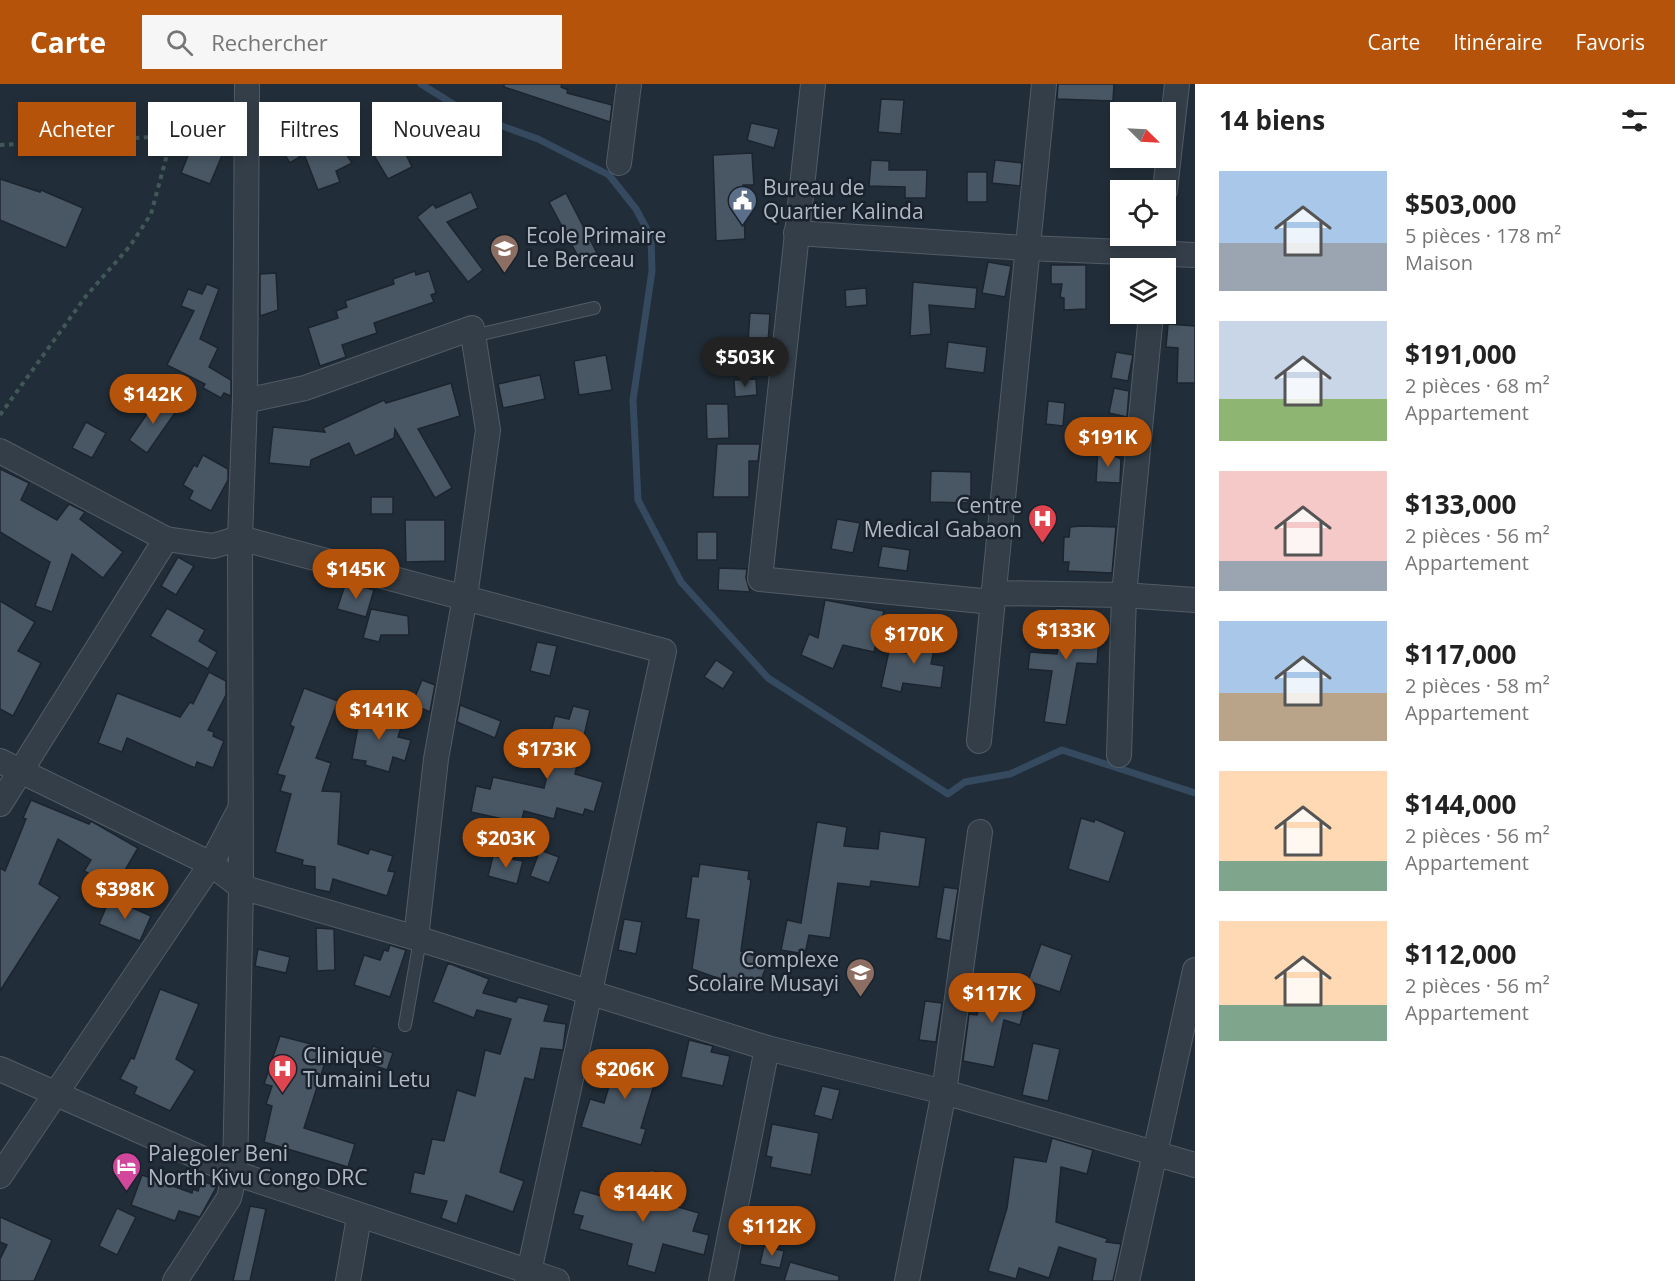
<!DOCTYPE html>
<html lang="fr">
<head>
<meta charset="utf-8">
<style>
  body { margin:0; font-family:"Open Sans",sans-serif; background:#f6f6f6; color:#222; height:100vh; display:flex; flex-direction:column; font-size:22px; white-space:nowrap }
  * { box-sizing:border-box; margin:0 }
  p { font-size:20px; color:#767676 }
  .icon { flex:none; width:33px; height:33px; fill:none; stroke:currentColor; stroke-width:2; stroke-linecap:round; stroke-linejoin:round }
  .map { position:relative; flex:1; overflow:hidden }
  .panel { display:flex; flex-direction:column; background:#fff; width:480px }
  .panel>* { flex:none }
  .guide { position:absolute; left:18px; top:18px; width:570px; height:54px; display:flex; gap:12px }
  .needle { width:39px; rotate:114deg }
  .fabs { position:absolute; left:1110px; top:18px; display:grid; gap:12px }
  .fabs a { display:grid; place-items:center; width:66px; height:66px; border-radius:0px; background:#fff; box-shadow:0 3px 9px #0003; font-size:30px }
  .price { position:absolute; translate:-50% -51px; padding:0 14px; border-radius:21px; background:#b45309; color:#fff; font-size:20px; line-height:39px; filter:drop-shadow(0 2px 3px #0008) }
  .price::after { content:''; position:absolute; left:50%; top:36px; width:18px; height:14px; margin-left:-9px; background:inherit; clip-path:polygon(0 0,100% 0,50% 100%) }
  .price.current { background:#222; color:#fff }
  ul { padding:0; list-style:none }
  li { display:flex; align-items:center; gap:18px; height:150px; padding:0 24px }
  li span { display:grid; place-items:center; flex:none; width:168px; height:120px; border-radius:0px; color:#555 }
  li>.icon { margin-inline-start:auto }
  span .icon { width:72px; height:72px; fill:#fffc; stroke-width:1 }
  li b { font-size:26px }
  h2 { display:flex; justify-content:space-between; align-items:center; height:72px; padding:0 24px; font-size:26px }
  .chip { padding:0 21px; border-radius:0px; background:#fff; box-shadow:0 3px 9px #0003; font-size:21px; line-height:54px }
  .chip.current { background:#b45309; color:#fff }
  header { display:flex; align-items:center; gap:36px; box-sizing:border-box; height:84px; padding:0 30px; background:#b45309; color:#fff }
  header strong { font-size:28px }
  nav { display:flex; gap:33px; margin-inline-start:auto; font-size:21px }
  .search { width:420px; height:54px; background:#f6f6f6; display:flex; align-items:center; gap:15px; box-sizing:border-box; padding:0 21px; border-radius:0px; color:#767676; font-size:22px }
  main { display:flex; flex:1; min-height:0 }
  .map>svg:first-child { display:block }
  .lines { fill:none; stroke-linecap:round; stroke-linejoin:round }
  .stream { stroke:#354a5f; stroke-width:7 }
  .building { fill:#495764; stroke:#1c252f; stroke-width:1.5 }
  .lane-casing { stroke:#525c66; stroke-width:14 }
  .street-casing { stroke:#525c66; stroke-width:26 }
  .path { stroke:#425758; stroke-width:4; stroke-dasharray:4.5 4.5; stroke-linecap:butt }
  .lane { stroke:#343e48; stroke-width:12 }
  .street { stroke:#343e48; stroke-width:24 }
  .labels { text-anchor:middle; stroke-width:5; stroke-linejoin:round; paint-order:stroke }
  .poi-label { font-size:21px; fill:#afb9c5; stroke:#1a232d; text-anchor:start }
</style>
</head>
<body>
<header>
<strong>Carte</strong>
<div class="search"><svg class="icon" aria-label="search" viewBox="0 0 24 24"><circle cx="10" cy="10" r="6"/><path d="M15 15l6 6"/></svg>Rechercher</div>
<nav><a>Carte</a><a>Itinéraire</a><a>Favoris</a></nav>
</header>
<main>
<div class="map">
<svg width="1195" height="1197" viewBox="0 0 1195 1197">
  <rect width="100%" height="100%" fill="#212d38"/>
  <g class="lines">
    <path class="stream" d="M421 0 469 30 538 55 609 91 636 125 651 153 652 187 633 316 638 416 681 498 768 594 948 710 965 698 1010 690 1062 666 1195 709"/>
  </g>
  <g class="building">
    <path d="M504 0H562L561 3 568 6 567 9 612 21 610 38 504 3Z"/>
    <path d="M1058 0H1114L1113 17 1057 15Z"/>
    <path d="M881 15 904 16 901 50 878 48Z"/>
    <path d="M301 19 321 49 329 44 352 79 336 87 340 98 318 106 304 70 290 79 276 57 291 48 280 33Z"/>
    <path d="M751 39 779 45 774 64 747 56Z"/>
    <path d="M397 52 412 83 388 95 370 65Z"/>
    <path d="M194 57 223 69 210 100 181 89Z"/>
    <path d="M752 69 754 101H743L745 155 716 157 713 71Z"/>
    <path d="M871 76 889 77V86H927L926 114H905V103L869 102Z"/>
    <path d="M995 76 1022 79 1020 102 992 99Z"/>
    <rect x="967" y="88" width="20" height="30"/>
    <path d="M0 95 40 108 41 106 83 124 66 164 0 136Z"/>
    <path d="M471 108 478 124 447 138 483 186 468 198 417 133 433 120 436 124Z"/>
    <path d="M566 109 598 171 582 180 549 118Z"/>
    <path d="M988 178 1011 182 1005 213 982 209Z"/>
    <path d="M1051 181H1086V225L1064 226V214L1060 213 1062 200H1051Z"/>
    <path d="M415 187 416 191 429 187 436 209 431 211 434 218 374 239 377 249 342 261 346 273 320 282 308 244 338 234 336 227 347 223 345 217 394 200 393 195Z"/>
    <path d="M276 189 278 226 260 232V190Z"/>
    <path d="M913 198 977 204 975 225 929 221 931 250 910 252Z"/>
    <path d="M207 200 219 205 200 255 218 264 209 283 231 296V312L224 309 221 314 203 304 205 300 167 281 194 227 181 222 188 205 202 210Z"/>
    <path d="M866 204 867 221 846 223 845 206Z"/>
    <path d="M750 229 770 230 768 259 748 258Z"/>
    <path d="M1168 240 1195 242V299H1177L1178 264 1166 263Z"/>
    <path d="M948 258 987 263 984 289 945 284Z"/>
    <path d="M1116 268 1133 271 1128 297 1111 294Z"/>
    <path d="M606 271 612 306 579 311 574 277Z"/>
    <path d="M540 291 545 315 503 324 498 300Z"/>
    <path d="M756 295 757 311 735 313 734 296Z"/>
    <path d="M451 299 460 332 418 345 452 404 435 414 395 345 394 354 355 372 349 359 311 376 310 383 269 379 273 343 325 348 323 344 384 316 386 319Z"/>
    <path d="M1114 304 1129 307 1127 333 1109 329Z"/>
    <path d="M158 314 177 326 147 369 129 356Z"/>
    <path d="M1048 317 1065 319 1063 342 1046 340Z"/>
    <path d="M706 320H728L729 354 707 355Z"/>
    <path d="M86 338 106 349 92 374 72 364Z"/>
    <path d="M717 360H760L758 377H749V413H713Z"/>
    <path d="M1098 364 1121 375 1120 399 1096 398Z"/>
    <path d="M203 371 228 385V396L211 427 189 415 193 407 183 401 194 381 197 383Z"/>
    <path d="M0 385 29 399 21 416 57 436 69 420 85 428 80 435 123 468 103 494 72 470 52 528 35 522 50 478 0 448Z"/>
    <path d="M931 387 971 388V419L930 418Z"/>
    <rect x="371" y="413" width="22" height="17"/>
    <path d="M837 435 860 439 853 469 831 465Z"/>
    <path d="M405 436H445V477L406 478Z"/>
    <path d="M1081 442 1116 443 1112 489 1068 487 1069 478H1063L1064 453H1069L1070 443Z"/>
    <rect x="697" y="448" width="20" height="28"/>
    <path d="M882 462 910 466 907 487 878 483Z"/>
    <path d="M178 473 194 482 176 511 161 502Z"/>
    <path d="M719 484 747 485 746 494 750 508 718 506Z"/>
    <path d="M346 498 374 506 366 533 337 525Z"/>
    <path d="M825 516 884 527 874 568 843 561 833 585 801 571 809 550 818 554Z"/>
    <path d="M0 517 35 538 18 567 41 579 13 632 0 625Z"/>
    <path d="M167 524 205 546 199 557 217 568 208 585 150 552Z"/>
    <path d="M1055 524 1084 525 1083 540 1100 542 1097 580 1077 579 1066 641 1044 638 1052 587 1028 585 1030 568 1057 570 1060 536H1054Z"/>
    <path d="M371 525 408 532 409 551H381L379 558 363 554Z"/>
    <path d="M920 543 938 546 931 580 944 582 941 604 903 599 901 608 881 603 889 567 914 570Z"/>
    <path d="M537 558 557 562 550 592 530 587Z"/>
    <path d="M716 576 734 588 723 605 704 593Z"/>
    <path d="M209 588 226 597V611L208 646 214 648 213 652 224 657 213 684 197 678 195 684 127 654 122 668 98 659 117 609 180 633 190 618 193 620Z"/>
    <path d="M422 596 435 601 430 628 412 620Z"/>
    <path d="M304 604 338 617 316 674 331 679 322 707 341 708 338 760 368 770 370 765 393 772 388 787 395 788 387 812 333 795 330 808 315 805V783L302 781 303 776 275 768 291 710 280 707 285 692 277 690 294 643 290 641Z"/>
    <path d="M460 621 501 637 495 654 457 638Z"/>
    <path d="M573 622 590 626 575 690 603 698 594 728 585 725 583 731 557 724 554 735 524 727 521 739 471 728 476 702 490 705 493 693 544 704 552 673 545 672 555 632 569 635Z"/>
    <path d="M361 626 403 638 398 653 411 656 405 677 393 673 389 688 365 681 366 677 352 675Z"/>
    <path d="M31 716 89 740 91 737 138 764 103 824 81 809 92 791 84 787 91 776 58 755 39 800 60 813 0 907V784L5 787 26 735 23 734Z"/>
    <path d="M1081 734 1094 738 1095 735 1125 748 1109 798 1068 785Z"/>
    <path d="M817 738 847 743 844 762 878 765 880 747 926 754 919 803 871 797 870 803 838 799 830 854 809 851 805 870 781 866 787 836 801 839Z"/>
    <path d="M540 766 559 773 549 799 530 792Z"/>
    <path d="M493 772 523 777 517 800 488 792Z"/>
    <path d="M700 780 749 787 748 795 751 796 741 867 768 877 757 908 692 885 699 836 686 834 692 792 698 793Z"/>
    <path d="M944 803 958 805 950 857 936 854Z"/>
    <path d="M110 814 151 832 140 857 99 840Z"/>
    <path d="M624 835 642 838 636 870 618 866Z"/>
    <path d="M316 844 334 845 335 886 317 887Z"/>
    <path d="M1041 860 1072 871 1060 908 1028 897Z"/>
    <path d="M390 861 406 866 390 913 354 901 364 871 380 876 384 866 388 867Z"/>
    <path d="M258 865 290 873 286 889 255 882Z"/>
    <path d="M448 879 489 895 483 909 516 918 518 913 549 921 544 937 566 940 563 966 541 964 534 996 525 994 500 1088 524 1097 513 1128 466 1111 457 1140 441 1134 447 1117 410 1109 414 1088 424 1090 432 1055 444 1057 457 1006 475 1012 485 966 500 970 511 935 477 926 474 934 433 918Z"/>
    <path d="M986 900 1028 912 1020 941 1004 936 994 983 963 977 969 930 977 931Z"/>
    <path d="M160 905 199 920 176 975 195 987 170 1027 134 1010 137 1003 120 995 131 974 134 975Z"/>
    <path d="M925 917 942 919 936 958 919 956Z"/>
    <path d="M280 952 319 962 317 968 327 972 304 1044 355 1060 348 1083 264 1058 272 1022 266 1020 272 1002 264 1000Z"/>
    <path d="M689 956 713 962 711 968 730 972 723 1002 681 993Z"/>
    <path d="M1033 959 1060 965 1048 1017 1022 1011Z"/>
    <path d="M373 962 393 969 387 986 367 979Z"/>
    <path d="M634 967 649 971 647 977 660 981 641 1044 646 1045 641 1061 581 1043 590 1015 604 1019 619 969 632 973Z"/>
    <path d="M822 1002 840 1006 832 1036 814 1031Z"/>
    <path d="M772 1040 819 1049 811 1091 770 1083 772 1073 766 1072Z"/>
    <path d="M1052 1054 1093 1066 1087 1090 1061 1083 1056 1138 1108 1155 1106 1158 1121 1160 1113 1197H1092L1096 1175 1059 1163 1049 1194 1019 1184 1016 1195 988 1187 1007 1124 1014 1073 1046 1078Z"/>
    <path d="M650 1086 671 1091 664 1119 699 1129 693 1147 709 1151 704 1171 663 1160 655 1189 627 1181 632 1160 579 1145 583 1132 573 1130 580 1106 641 1123Z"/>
    <path d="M142 1091 192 1109 193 1105 198 1107 201 1097 217 1102 200 1133 179 1127 175 1137 131 1121Z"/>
    <path d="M250 1122 266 1125 250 1197H233Z"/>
    <path d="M117 1124 136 1133 117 1171 99 1162Z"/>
    <path d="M0 1133 52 1156 34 1197H0V1175L7 1161 0 1158Z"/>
    <path d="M764 1162 784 1167 780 1184 760 1180Z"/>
    <path d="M790 1178 839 1192V1197H784Z"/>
  </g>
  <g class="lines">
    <defs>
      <g id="lane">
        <path d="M473 252 594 224"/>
        <path d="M405 941 420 856"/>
      </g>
      <g id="street">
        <path d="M813 0 760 495 992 518"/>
        <path d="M619 79 629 0"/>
        <path d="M1165 106 1177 0"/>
        <path d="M796 149 1027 164 1195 171"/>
        <path d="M245 317 305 304 472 244 488 346 465 513 436 675 416 854"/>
        <path d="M0 367 166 455 213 462 240 454 664 567 527 1197"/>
        <path d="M993 509 1124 511 1195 516"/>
        <path d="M979 657 1044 0"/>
        <path d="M1119 671 1124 511 1151 230"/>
        <path d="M0 677 211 780 241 803 416 854 767 964 944 1008 1195 1081"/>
        <path d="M0 720 166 455"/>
        <path d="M0 985 235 1089 557 1197"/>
        <path d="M0 1092 211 780 239 727"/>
        <path d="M175 1197 229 1114 235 1089 241 803 240 454 245 317 247 0"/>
        <path d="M348 1197 359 1133"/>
        <path d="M721 1197 767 964"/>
        <path d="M907 1197 944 1008 980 748"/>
        <path d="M1127 1197 1195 886"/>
      </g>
    </defs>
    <use href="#lane" class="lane-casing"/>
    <use href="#street" class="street-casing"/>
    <g class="path">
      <path d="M0 61 172 52"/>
      <path d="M0 331 86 212 130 162 151 130 172 52 197 26 226 24"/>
    </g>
    <use href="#lane" class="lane"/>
    <use href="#street" class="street"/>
  </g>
  <defs>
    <symbol id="civic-pin" viewBox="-11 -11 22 30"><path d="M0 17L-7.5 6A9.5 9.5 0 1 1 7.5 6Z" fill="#5c6f8a" stroke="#1a232d"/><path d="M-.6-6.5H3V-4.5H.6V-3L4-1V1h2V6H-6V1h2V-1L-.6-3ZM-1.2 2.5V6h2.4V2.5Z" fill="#fff"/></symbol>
    <symbol id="school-pin" viewBox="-11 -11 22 30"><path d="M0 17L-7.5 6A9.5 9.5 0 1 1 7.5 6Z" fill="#8d6e63" stroke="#1a232d"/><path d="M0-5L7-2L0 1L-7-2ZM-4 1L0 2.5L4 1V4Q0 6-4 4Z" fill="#fff"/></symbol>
    <symbol id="hospital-pin" viewBox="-11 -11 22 30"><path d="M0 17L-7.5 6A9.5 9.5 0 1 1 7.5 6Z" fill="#e0444e" stroke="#1a232d"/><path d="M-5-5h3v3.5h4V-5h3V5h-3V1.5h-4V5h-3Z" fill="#fff"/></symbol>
    <symbol id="hotel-pin" viewBox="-11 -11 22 30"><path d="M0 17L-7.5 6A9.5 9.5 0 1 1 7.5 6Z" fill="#d1479c" stroke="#1a232d"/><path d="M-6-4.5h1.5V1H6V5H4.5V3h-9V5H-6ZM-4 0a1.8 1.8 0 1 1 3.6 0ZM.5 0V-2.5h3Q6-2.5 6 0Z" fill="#fff"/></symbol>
  </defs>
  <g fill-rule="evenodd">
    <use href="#civic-pin" x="726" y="100" width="33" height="45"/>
    <use href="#school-pin" x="488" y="148" width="33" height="45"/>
    <use href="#hospital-pin" x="1026" y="418" width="33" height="45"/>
    <use href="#school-pin" x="844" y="872" width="33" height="45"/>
    <use href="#hospital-pin" x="266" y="968" width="33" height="45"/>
    <use href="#hotel-pin" x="110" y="1066" width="33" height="45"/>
  </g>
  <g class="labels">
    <g class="poi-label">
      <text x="763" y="111">Bureau de<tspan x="763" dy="24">Quartier Kalinda</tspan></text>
      <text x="526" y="159">Ecole Primaire<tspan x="526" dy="24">Le Berceau</tspan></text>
      <text x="1022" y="429" text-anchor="end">Centre<tspan x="1022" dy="24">Medical Gabaon</tspan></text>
      <text x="839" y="883" text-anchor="end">Complexe<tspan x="839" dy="24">Scolaire Musayi</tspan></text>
      <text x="303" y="979">Clinique<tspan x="303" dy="24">Tumaini Letu</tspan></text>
      <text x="148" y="1077">Palegoler Beni<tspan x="148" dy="24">North Kivu Congo DRC</tspan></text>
    </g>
  </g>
</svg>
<div class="fabs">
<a><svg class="needle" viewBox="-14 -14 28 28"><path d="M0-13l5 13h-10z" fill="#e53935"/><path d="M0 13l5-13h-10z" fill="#767676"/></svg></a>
<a><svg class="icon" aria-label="locate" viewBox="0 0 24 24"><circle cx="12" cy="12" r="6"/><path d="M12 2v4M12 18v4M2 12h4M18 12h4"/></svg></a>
<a><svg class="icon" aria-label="layers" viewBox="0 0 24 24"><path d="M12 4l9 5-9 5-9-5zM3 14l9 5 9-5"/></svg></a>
</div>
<b class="price current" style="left:745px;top:304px">$503K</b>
<b class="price" style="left:153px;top:341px">$142K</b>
<b class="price" style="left:1108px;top:384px">$191K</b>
<b class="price" style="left:356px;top:516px">$145K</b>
<b class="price" style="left:1066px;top:577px">$133K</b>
<b class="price" style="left:914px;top:581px">$170K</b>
<b class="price" style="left:379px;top:657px">$141K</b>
<b class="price" style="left:547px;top:696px">$173K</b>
<b class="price" style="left:506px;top:785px">$203K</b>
<b class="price" style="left:125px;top:836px">$398K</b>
<b class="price" style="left:992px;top:940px">$117K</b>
<b class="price" style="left:625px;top:1016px">$206K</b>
<b class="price" style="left:643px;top:1139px">$144K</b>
<b class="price" style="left:772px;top:1173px">$112K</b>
<div class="guide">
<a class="chip current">Acheter</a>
<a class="chip">Louer</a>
<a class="chip">Filtres</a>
<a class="chip">Nouveau</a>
</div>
</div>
<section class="panel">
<h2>14 biens<svg class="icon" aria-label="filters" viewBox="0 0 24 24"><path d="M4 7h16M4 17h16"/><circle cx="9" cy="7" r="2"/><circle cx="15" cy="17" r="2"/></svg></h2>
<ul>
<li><span style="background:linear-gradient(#a9c7e8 60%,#9aa5b1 0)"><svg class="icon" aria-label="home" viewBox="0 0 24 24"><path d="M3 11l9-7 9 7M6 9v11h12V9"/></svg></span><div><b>$503,000</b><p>5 pièces · 178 m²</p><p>Maison</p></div></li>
<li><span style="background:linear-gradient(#c9d6e8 65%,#8fb573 0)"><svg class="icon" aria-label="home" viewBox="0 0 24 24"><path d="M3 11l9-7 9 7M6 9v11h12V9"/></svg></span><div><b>$191,000</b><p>2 pièces · 68 m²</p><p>Appartement</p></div></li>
<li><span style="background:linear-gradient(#f6c9c9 75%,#9aa5b1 0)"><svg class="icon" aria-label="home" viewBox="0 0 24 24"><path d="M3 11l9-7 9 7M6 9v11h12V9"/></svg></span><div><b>$133,000</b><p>2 pièces · 56 m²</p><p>Appartement</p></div></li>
<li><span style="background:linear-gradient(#a9c7e8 60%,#b9a48a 0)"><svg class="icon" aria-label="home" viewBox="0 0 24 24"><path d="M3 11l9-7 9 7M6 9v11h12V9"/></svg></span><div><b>$117,000</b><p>2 pièces · 58 m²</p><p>Appartement</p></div></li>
<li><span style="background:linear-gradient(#ffd9b3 75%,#7fa58c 0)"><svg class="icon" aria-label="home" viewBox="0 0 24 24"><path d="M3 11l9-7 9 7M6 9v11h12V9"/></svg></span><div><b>$144,000</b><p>2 pièces · 56 m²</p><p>Appartement</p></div></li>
<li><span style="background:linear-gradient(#ffd9b3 70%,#7fa58c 0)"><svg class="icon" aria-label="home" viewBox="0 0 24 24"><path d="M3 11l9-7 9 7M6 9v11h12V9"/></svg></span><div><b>$112,000</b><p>2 pièces · 56 m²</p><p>Appartement</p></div></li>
</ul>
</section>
</main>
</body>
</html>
